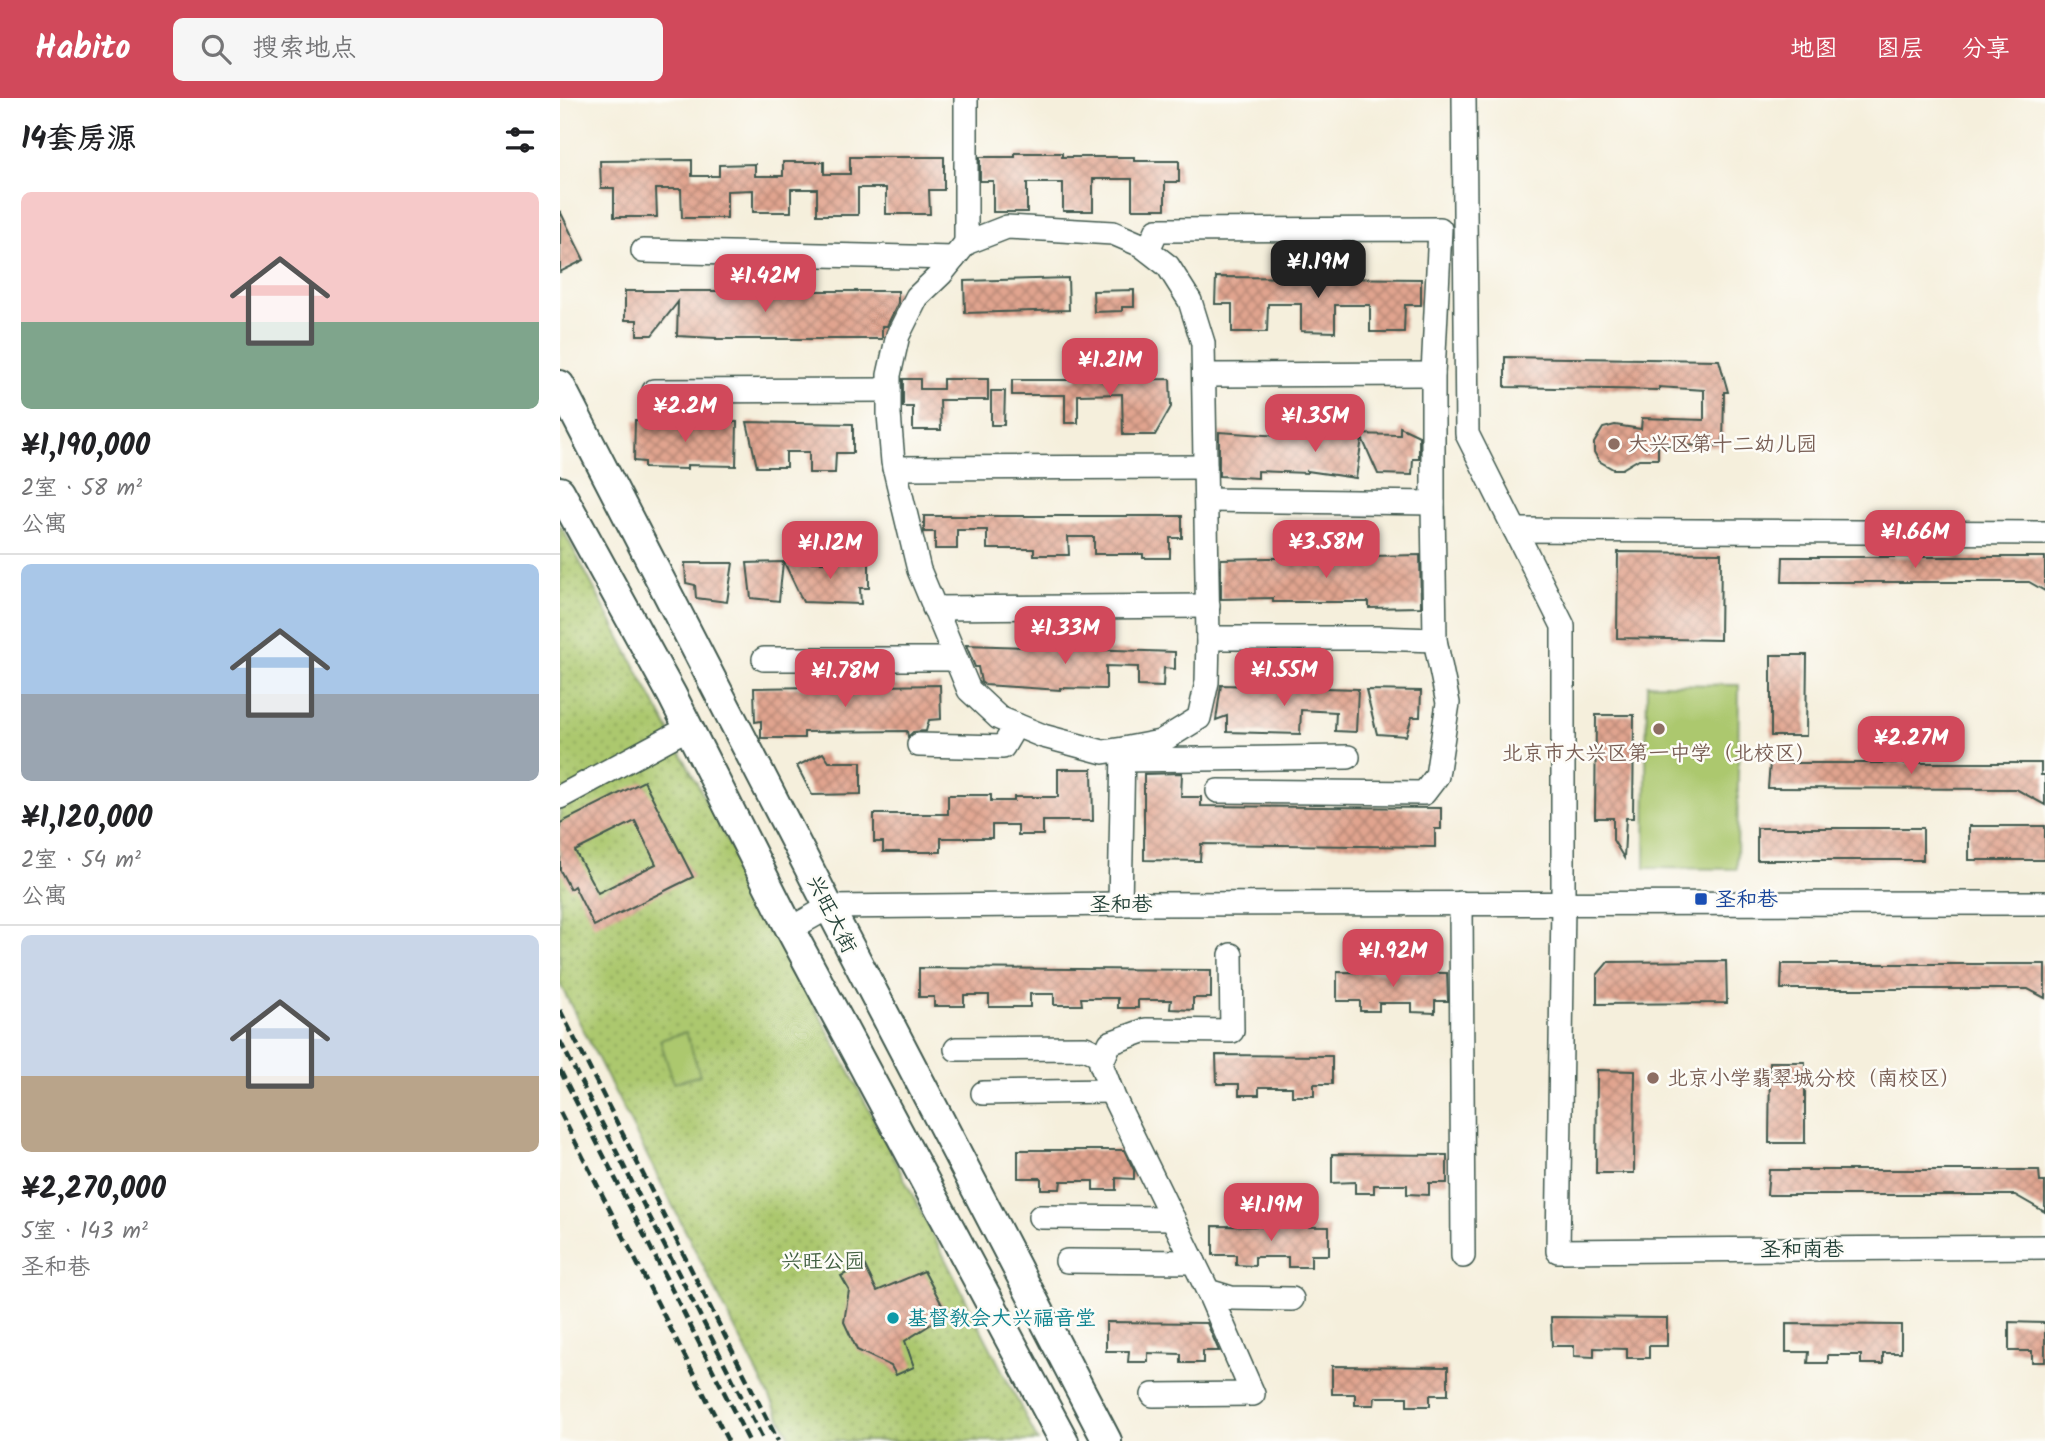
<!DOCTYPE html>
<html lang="zh">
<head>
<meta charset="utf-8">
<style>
  body { margin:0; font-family:Kalam,"LXGW WenKai TC",sans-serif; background:#f6f6f6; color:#202124; height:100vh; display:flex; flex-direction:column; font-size:26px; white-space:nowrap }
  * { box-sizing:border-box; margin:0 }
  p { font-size:23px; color:#757577 }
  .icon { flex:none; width:38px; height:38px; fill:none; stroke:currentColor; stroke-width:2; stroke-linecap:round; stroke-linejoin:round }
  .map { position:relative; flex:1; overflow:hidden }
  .details { display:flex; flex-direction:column; background:#fff; width:560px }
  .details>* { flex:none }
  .price { position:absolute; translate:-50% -60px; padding:0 16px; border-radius:14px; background:#d1495b; color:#fff; font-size:23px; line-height:46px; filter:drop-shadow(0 2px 4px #0008) }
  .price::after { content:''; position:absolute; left:50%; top:42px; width:21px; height:16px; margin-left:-10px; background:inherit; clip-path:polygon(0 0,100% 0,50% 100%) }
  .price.selected { background:#222; color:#fff }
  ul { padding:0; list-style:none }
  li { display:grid; align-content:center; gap:14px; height:371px; padding:0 21px }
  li+li { border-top:2px solid #e0e0e0 }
  li span { display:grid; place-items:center; height:217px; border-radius:10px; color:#555 }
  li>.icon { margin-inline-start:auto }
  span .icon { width:126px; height:126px; fill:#fffc; stroke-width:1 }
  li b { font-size:30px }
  h2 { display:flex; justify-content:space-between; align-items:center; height:84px; padding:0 21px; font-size:30px }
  header { display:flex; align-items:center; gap:42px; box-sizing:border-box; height:98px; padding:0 35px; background:#d1495b; color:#fff }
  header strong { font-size:33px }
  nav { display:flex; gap:38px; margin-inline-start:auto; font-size:24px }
  .search { width:490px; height:63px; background:#f6f6f6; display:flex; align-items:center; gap:18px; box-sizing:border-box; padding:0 24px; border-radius:10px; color:#757577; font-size:26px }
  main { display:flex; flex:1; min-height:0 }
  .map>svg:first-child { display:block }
  .green { fill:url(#green-dots); stroke:#668251; stroke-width:2 }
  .pitch { fill:#acc86e; stroke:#668251; stroke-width:2 }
  .building { fill:url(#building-cross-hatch); fill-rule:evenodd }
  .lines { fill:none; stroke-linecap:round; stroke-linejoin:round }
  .minor-casing { stroke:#3f584d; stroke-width:26 }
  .major-casing { stroke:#3f584d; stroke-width:32 }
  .minor { stroke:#fff; stroke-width:23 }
  .major { stroke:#fff; stroke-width:28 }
  .rail { stroke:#1f3d34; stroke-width:4.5; stroke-dasharray:10 5; stroke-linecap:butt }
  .education-dot { fill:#8d6e63; stroke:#fdfcf7; stroke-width:2.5 }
  .transit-dot { fill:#1a4fb4; stroke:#fdfcf7; stroke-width:2.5 }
  .culture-dot { fill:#0f9aa8; stroke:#fdfcf7; stroke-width:2.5 }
  .labels { text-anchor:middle; stroke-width:5; stroke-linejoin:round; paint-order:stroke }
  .education-label { font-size:21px; fill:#785e54; stroke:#fdfcf7; text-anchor:start }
  .transit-label { font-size:21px; fill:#164399; stroke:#fdfcf7; text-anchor:start }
  .street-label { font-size:21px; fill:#1f3d34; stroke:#fdfcf7 }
  .park-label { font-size:21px; fill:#426042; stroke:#fdfcf7 }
  .culture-label { font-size:21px; fill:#0d838f; stroke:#fdfcf7; text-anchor:start }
</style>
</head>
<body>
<header>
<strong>Habito</strong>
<div class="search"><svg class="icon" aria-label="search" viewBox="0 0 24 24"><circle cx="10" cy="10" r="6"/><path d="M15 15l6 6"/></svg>搜索地点</div>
<nav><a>地图</a><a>图层</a><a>分享</a></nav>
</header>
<main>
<section class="details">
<h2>14套房源<svg class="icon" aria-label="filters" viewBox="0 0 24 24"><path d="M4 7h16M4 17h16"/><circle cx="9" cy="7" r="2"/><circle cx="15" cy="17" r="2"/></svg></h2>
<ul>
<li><span style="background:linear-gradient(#f6c9c9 60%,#7fa58c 0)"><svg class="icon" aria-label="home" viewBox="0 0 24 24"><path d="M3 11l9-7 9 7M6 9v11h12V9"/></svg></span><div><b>¥1,190,000</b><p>2室 · 58 m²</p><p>公寓</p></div></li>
<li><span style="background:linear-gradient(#a9c7e8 60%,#9aa5b1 0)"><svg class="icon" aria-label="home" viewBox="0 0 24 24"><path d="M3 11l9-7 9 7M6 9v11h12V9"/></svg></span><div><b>¥1,120,000</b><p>2室 · 54 m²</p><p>公寓</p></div></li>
<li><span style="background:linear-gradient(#c9d6e8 65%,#b9a48a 0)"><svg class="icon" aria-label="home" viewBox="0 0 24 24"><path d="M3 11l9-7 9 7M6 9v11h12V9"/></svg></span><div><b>¥2,270,000</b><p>5室 · 143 m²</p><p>圣和巷</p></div></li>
</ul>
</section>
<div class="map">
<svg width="1485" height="1343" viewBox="0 0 1485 1343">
  <defs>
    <pattern id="green-dots" width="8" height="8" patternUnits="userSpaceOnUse" patternTransform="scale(1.75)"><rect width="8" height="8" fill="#acc86e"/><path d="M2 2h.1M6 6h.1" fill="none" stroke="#8ba45b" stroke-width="1.8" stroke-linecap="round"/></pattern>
    <pattern id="building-cross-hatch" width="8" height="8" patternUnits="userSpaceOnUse" patternTransform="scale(1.75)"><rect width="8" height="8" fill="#e1a48f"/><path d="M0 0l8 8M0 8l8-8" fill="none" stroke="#b68776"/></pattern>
  </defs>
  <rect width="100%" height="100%" fill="#fdfcf7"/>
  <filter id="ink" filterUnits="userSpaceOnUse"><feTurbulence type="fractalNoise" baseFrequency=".0143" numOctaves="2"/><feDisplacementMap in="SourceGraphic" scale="14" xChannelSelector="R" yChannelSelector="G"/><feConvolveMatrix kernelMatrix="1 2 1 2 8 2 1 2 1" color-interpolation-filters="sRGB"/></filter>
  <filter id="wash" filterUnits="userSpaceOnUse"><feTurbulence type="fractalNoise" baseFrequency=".00686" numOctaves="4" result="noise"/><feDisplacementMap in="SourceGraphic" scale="28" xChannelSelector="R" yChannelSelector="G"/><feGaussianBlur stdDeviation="1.57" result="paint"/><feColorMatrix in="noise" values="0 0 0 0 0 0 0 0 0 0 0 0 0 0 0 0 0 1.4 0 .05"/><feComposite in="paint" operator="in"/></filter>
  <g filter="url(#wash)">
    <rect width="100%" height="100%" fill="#f5efdc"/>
    <path class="green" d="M0 426 299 992 478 1343H232L0 886Z"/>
    <g class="pitch">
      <path d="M1087 586 1179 587 1177 771 1085 770Z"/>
      <path d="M126 934 140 977 114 985 100 942Z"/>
    </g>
    <g id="blocks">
      <g class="building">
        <path d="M455 55H502V59H574V63H619V84H605V111H572V81H533V113H503V85H467V114H433V83H420V59H455Z"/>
        <path d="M290 59H384V92H369L370 116H326V90H298V117H257V91H231V114H193V92L167 93V120H122L121 91H96L97 119H54V90H41L40 63 132 62V78H159V67L195 66V78H223V64H264V76H290Z"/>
        <path d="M0 113 24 162 0 174Z"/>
        <path d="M656 179 861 181V207H845L844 234H810V207H775V234L741 233V206H708L707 234H672V206H655Z"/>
        <path d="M508 180 509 212 405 215 404 183Z"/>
        <path d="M574 192V209H562V213L534 214 533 193Z"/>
        <path d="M65 193H338V205L327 228H322V241H156V240L117 238 118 204 92 237H77V222H65Z"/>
        <path d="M945 259 1159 262 1168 294H1164L1163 348 1098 347V361H1079L1062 371H1053L1039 363 1034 354V345L1043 330 1055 327 1081 331 1082 320 1144 322V292L1099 289V292L945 289Z"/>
        <path d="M568 277V282L610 281 611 309 595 337H563L562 296 518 297V325H505V297H452V282H517V278Z"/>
        <path d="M343 281H360V291H383V281H428V302H380L381 332H353V309H343Z"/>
        <path d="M431 293H445L444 327H431Z"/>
        <path d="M75 322 177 324 176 368 127 367V371L84 370V364L74 363Z"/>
        <path d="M187 324 293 326V355H276L275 375H249V354H226V369H197Z"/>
        <path d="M840 329 859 338V361H853L852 377 818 376 802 340 796 380 747 373V375L698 373V380L659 378V334L735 339V335L840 337Z"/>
        <path d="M364 418H622V440H610V460H583V456H534V439H508L509 457H474V451H427V432H397V451H375V434H364Z"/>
        <path d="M1058 454 1161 455 1160 542 1057 540Z"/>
        <path d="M860 457 861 509 809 510V504H713V500L661 501V461Z"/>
        <path d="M1223 459H1485V493L1469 484H1222Z"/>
        <path d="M223 464 219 503 191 500 187 465Z"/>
        <path d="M224 464H309V490H300L301 506 243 504Z"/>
        <path d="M125 465H173L167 504 136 500 135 487 126 485Z"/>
        <path d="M406 547 615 554V571L604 570 603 589 578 588V569L546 568V591L500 590V592L425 587 421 584 418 569H415Z"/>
        <path d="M1211 557H1247L1246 638H1211Z"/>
        <path d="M380 587 381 621 369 622 366 633 353 634 348 639 347 633 244 634V640H201V623L195 624 194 590Z"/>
        <path d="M661 587 798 591 796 634 775 633 776 614 741 612 740 636 667 634V618L656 622Z"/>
        <path d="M806 592 861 593 860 619H852L846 638 817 636Z"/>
        <path d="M1036 617H1074L1073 720H1066L1064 760 1053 742V720H1035Z"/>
        <path d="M263 655 269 664H301V696L252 697 237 668Z"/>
        <path d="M1210 665H1481V677H1485V707L1456 691 1208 690Z"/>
        <path d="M498 671H532L533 723H483V737H458V727H432V740H381V754H323V744H314V716H388V697H431V703H454V699H498Z"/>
        <path d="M622 675 621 699H641V708L881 710V731H875V749L641 746 640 763 584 762V676Z"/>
        <path d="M84 683 133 779 34 828 14 788 10 791 0 772V725ZM75 723 96 766 38 795 15 753Z"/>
        <rect x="1409" y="728" width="76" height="34"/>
        <rect x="1197" y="730" width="166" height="32"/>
        <path d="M1166 863 1167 905 1037 906V877L1048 864Z"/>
        <path d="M1222 866H1485V900L1468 891H1221Z"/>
        <path d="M359 870 651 872V900H633V912L610 911 611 902H578V910H558V900H521L522 907H494V896H470V909H429V897H404V908H374V899H359Z"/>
        <path d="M777 874 887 875 888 903H875V915L852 914V905H819V913H800V903H777Z"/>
        <path d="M656 957 772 958V986H754V998H732V989H699V997H679V986H657Z"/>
        <path d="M1210 964H1245V1045H1209Z"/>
        <path d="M1037 972 1075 973 1074 1075H1036Z"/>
        <path d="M458 1052H564L574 1072V1081L556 1080V1092H533V1083H501L500 1091H481V1080H458Z"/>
        <path d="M772 1056 887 1057V1085H869V1097L847 1096V1087H814V1095H795V1084L772 1085Z"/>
        <path d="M1209 1072H1479L1480 1084H1485V1114L1455 1097H1207Z"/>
        <path d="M653 1128 769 1129V1157H751V1169H728V1159H695V1168L676 1167V1157H653Z"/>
        <path d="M304 1166 317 1193 364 1173 387 1216 345 1243 354 1269 336 1277 331 1268 297 1252 284 1224 289 1192 281 1178Z"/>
        <path d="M991 1219 1107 1220V1248H1089V1260H1067V1251L1034 1250V1259L1014 1258V1248H992Z"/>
        <path d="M546 1224 647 1225 659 1253H643V1265H621V1256L588 1255V1264H568L569 1253H546Z"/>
        <path d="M1449 1224 1485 1225V1264H1472V1253H1449Z"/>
        <path d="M1226 1226 1341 1227V1255H1323V1266H1301V1257H1268V1265H1248L1249 1254H1226Z"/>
        <path d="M772 1268 888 1269V1297H870V1308H847V1299H815L814 1307H795V1296H772Z"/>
      </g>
    </g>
  </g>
  <g filter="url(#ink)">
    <use href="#blocks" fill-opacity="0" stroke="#3f584d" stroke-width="2"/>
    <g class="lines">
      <defs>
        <g id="minor">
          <path d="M406 0V145"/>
          <path d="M904 0 907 336 1003 528V806L998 1153 1485 1149"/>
          <path d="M588 152 597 132 880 131 873 276V405L875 542 888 605 877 678 864 695 658 693"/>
          <path d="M83 153 394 160"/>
          <path d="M644 277 873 276"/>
          <path d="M94 293 329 292"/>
          <path d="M334 370 645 369"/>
          <path d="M646 402 873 405"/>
          <path d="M955 432 1485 435"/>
          <path d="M374 510 648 508"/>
          <path d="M648 540H816L875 542"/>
          <path d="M204 561H395"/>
          <path d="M359 647 443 649 456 627"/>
          <path d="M563 662 788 659"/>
          <path d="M0 699 128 630"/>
          <path d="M901 805 903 1158"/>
          <path d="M560 806 563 651 600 644 639 620 647 584 648 540 643 245 630 203 608 168 581 147 553 135 447 129 406 145 381 176 357 199 338 237 329 277V316L333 364 359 472 409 592 439 620 483 638 543 654 563 651"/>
          <path d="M230 831 269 809 560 806 1485 805"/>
          <path d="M671 857 672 933 586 932 550 945 541 966 554 1000 648 1193 671 1200 732 1201"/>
          <path d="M396 951 525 950 544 959"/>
          <path d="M423 995 551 993"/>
          <path d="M480 1119 613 1120"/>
          <path d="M507 1163 634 1164"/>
          <path d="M593 1297 693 1296 648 1193"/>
        </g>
        <g id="major">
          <path d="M0 287 269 809 547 1343"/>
          <path d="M0 393 112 597 230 831 504 1343"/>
        </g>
      </defs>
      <use href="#minor" class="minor-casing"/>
      <use href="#major" class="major-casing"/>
      <use href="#minor" class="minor"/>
      <use href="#major" class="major"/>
      <g class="rail">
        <path d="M0 912 218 1343"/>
        <path d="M0 943 204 1343"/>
        <path d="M0 972 189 1343"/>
        <path d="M0 1014 168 1343"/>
      </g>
    </g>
  </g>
  <g class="education-dot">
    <circle cx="1054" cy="346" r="7"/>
    <circle cx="1099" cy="631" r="7"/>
    <circle cx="1093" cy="980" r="7"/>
  </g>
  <rect class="transit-dot" x="1134" y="794" width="14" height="14" rx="3.5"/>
  <circle class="culture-dot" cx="333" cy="1220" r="7"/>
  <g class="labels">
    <g class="education-label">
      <text x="1068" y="353">大兴区第十二幼儿园</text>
      <text x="1099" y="662" text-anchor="middle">北京市大兴区第一中学（北校区）</text>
      <text x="1107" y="987">北京小学翡翠城分校（南校区）</text>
    </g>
    <g class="transit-label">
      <text x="1155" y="808">圣和巷</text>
    </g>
    <g class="street-label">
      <text x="561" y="813">圣和巷</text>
      <text transform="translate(272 816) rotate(63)" y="7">兴旺大街</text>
      <text x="1242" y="1158">圣和南巷</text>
    </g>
    <g class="park-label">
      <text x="263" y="1170">兴旺公园</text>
    </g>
    <g class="culture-label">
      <text x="347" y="1227">基督教会大兴福音堂</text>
    </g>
  </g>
</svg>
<b class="price selected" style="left:758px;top:202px">¥1.19M</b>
<b class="price" style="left:205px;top:216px">¥1.42M</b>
<b class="price" style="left:550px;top:300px">¥1.21M</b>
<b class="price" style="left:125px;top:346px">¥2.2M</b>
<b class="price" style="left:755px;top:356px">¥1.35M</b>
<b class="price" style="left:1355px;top:472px">¥1.66M</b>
<b class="price" style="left:766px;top:482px">¥3.58M</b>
<b class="price" style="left:270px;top:483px">¥1.12M</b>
<b class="price" style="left:505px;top:568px">¥1.33M</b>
<b class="price" style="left:724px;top:610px">¥1.55M</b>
<b class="price" style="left:285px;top:611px">¥1.78M</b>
<b class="price" style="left:1351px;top:678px">¥2.27M</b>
<b class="price" style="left:833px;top:891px">¥1.92M</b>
<b class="price" style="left:711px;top:1145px">¥1.19M</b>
</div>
</main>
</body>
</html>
